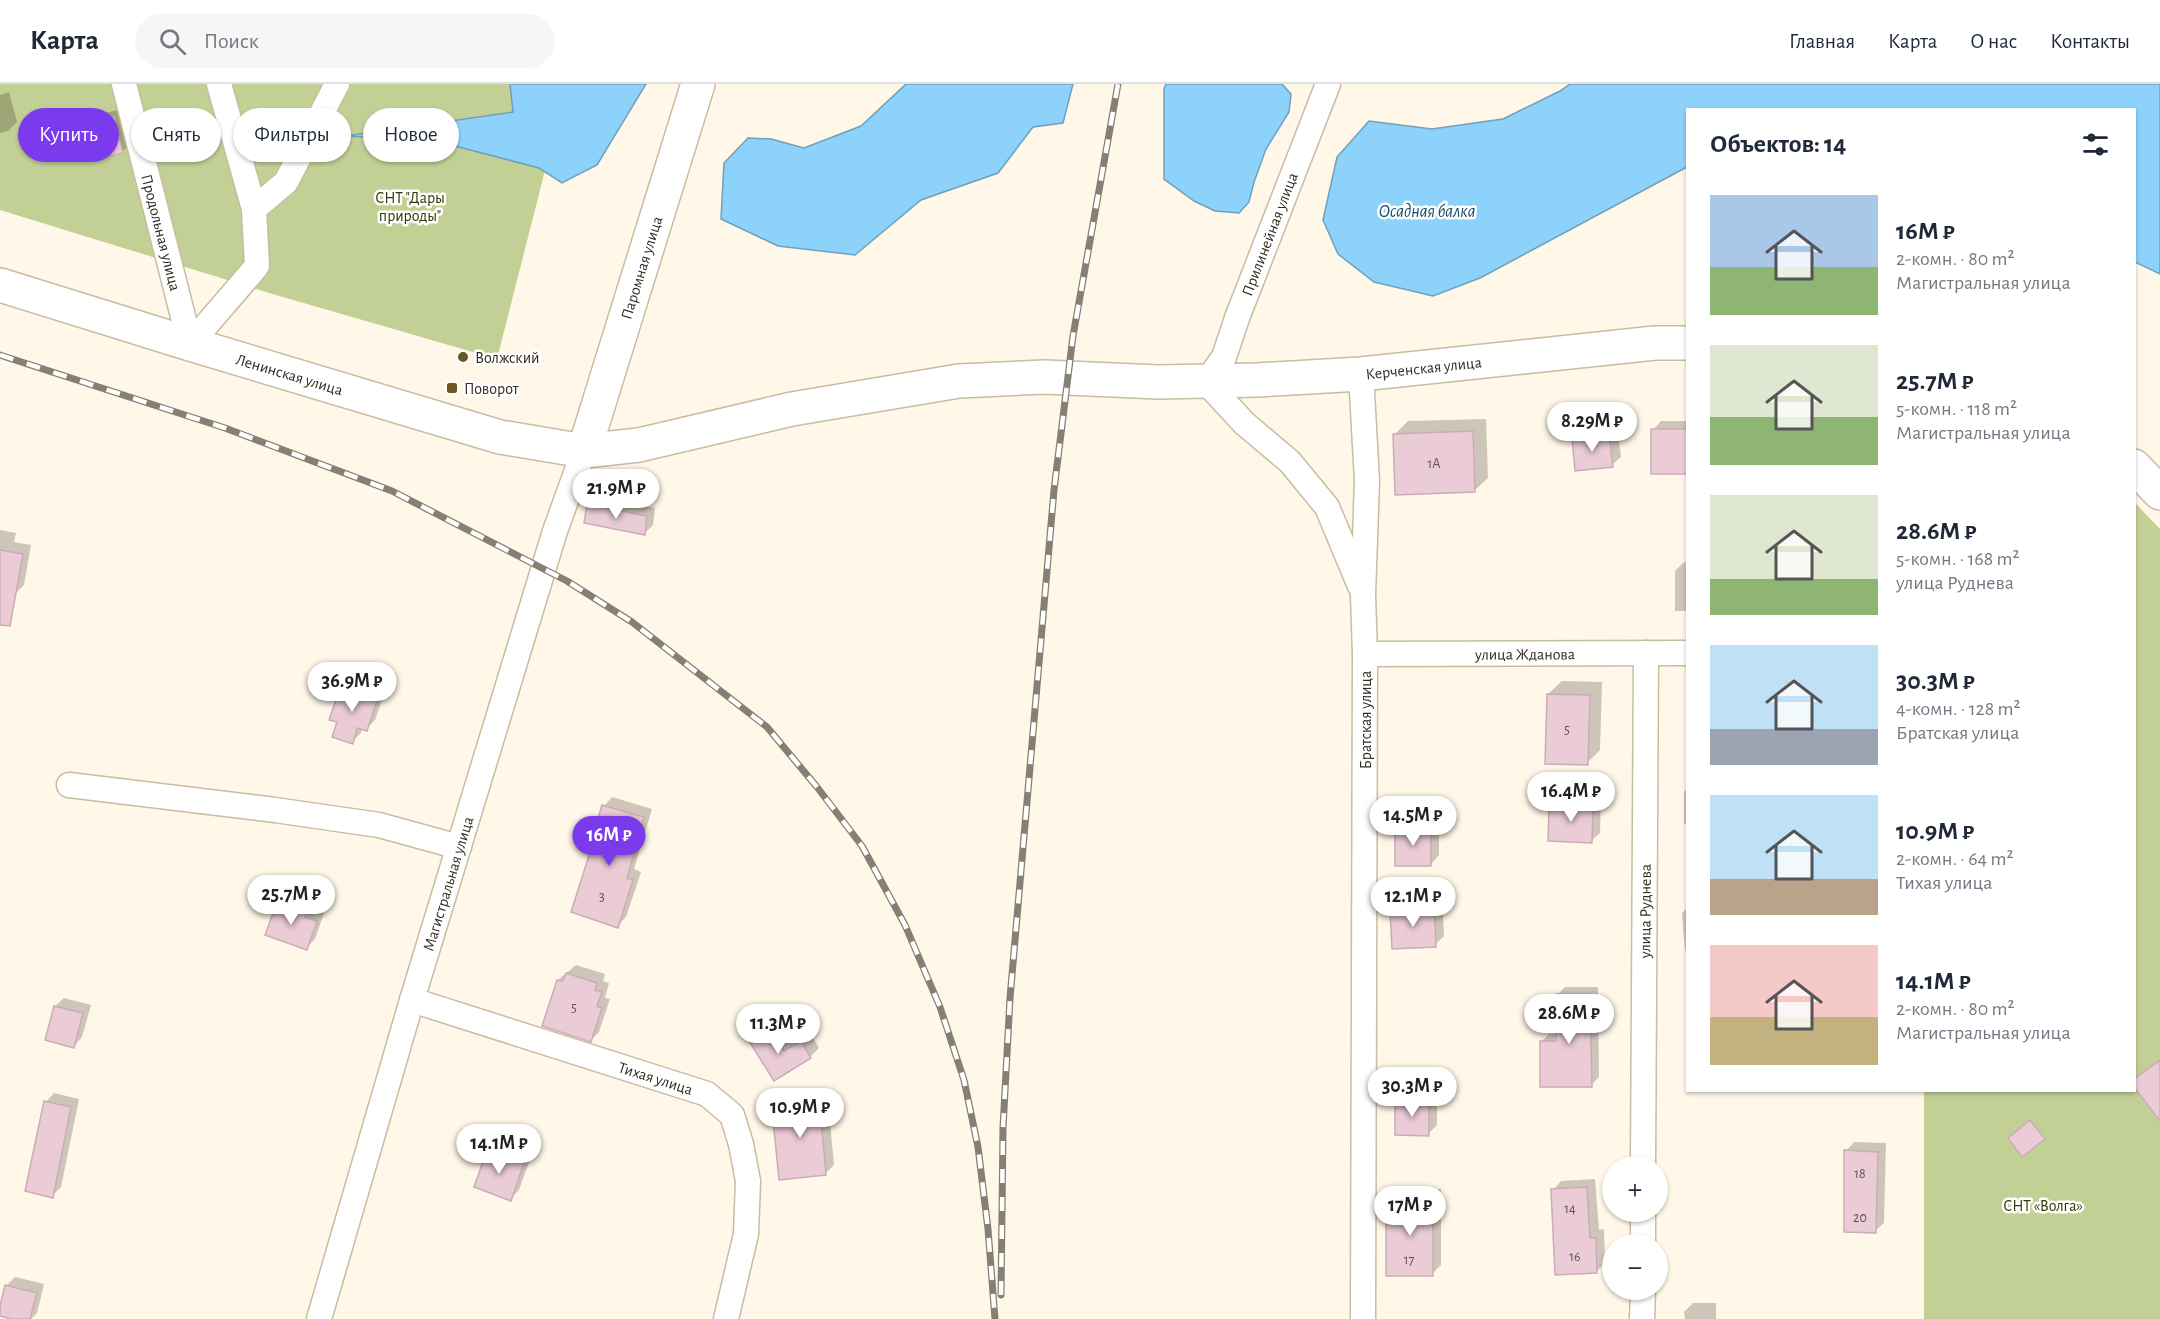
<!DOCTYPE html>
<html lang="ru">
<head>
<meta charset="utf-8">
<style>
  body { margin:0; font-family:"Alegreya Sans",sans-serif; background:#f6f6f7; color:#1f2937; height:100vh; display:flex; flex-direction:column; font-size:22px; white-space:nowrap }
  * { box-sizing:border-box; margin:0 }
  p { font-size:20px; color:#747a83 }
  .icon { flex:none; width:33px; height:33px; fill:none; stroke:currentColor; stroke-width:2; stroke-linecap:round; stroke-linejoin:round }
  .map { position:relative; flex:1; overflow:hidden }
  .details { position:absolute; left:1686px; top:24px; width:450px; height:984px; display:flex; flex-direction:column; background:#fff; border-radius:0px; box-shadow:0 2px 4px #0004 }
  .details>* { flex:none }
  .hud { position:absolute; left:18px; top:24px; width:570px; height:54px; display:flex; gap:12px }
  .tools { position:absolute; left:1602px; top:1072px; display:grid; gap:12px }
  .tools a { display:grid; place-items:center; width:66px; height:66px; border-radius:50%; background:#fff; box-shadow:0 2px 4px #0004; font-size:30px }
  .price { position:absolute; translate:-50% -51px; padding:0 14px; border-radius:21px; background:#fff; color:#222; font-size:20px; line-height:39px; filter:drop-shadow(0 2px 3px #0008) }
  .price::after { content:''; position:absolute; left:50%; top:36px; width:18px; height:14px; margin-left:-9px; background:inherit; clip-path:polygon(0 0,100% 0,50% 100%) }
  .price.on { background:#7c3aed; color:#fff }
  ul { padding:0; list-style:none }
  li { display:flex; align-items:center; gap:18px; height:150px; padding:0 24px }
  li span { display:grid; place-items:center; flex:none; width:168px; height:120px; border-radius:0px; color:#555 }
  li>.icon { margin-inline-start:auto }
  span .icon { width:72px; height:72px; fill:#fffc; stroke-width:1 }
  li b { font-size:26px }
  h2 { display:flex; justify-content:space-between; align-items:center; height:72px; padding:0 24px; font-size:26px }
  .chip { padding:0 21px; border-radius:27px; background:#fff; box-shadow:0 2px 4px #0004; font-size:21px; line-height:54px }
  .chip.on { background:#7c3aed; color:#fff }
  header { display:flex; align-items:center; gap:36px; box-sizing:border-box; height:84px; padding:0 30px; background:#fff; border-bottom:2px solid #e0e1e3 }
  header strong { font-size:28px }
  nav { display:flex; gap:33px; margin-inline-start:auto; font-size:21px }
  .search { width:420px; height:54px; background:#f6f6f7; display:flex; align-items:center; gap:15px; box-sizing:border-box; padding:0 21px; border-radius:33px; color:#747a83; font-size:22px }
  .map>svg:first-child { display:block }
  .green { fill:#c3d095 }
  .water { fill:#8cd2fb; stroke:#70a0ba; stroke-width:1.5 }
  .shadow { fill:#0003 }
  .building { fill:#eacbd6; stroke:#caacb7; stroke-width:1.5 }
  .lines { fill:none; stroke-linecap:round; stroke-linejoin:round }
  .street-casing { stroke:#c8bca2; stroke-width:27 }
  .secondary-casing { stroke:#c8bca2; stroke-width:36 }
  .street { stroke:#fff; stroke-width:24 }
  .secondary { stroke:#fff; stroke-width:33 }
  .rail-casing { stroke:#858073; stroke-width:7 }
  .rail { stroke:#fff; stroke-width:4.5; stroke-dasharray:14; stroke-linecap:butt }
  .poi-dot { fill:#675825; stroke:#fff; stroke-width:2 }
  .labels { text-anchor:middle; stroke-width:5; stroke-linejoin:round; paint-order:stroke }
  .number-label { font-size:14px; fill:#5e544f }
  .park-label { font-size:16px; fill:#313904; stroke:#fff }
  .street-label { font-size:16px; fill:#302c22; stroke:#fff }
  .poi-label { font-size:16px; fill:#302c22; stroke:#fff; text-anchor:start }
  .water-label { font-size:18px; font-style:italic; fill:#154c67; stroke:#fff }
</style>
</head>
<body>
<header>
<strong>Карта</strong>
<div class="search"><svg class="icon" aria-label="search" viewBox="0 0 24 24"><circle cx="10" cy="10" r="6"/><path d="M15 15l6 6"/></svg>Поиск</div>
<nav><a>Главная</a><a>Карта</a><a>О нас</a><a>Контакты</a></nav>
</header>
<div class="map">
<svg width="2160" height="1235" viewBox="0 0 2160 1235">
  <rect width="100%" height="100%" fill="#fff7e7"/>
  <g class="green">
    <path d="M0 0H567L497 275 276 211 0 126Z"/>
    <path d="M2135 419 2160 445V1235H1924V1007L2134 1006Z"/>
  </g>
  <g class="water">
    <path d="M510 0H646L597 81 562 99 539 84 436 57 346 52 513 28Z"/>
    <path d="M906 0H1073L1063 39 1033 43 998 89 921 116 855 171 778 162 721 135 724 79 748 54 771 55 804 64 861 42Z"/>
    <path d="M1166 0H1282L1291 10 1289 28 1266 65 1254 98 1249 118 1239 129 1215 127 1194 117 1164 95V5Z"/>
    <path d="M1570 0H2160V190L2135 178 2134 26H1688L1687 83 1480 194 1433 212 1374 198 1338 170 1323 136 1337 73 1369 37 1432 45 1503 35 1560 7Z"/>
  </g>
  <g class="shadow">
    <path d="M9 8 17 38 8 47 0 49V11Z"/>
    <path d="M123 25 131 59 122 68 87 40 96 31Z"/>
    <path d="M1486 335 1488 394 1474 407 1395 350 1408 337Z"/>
    <path d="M1661 337H1688L1687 388 1653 346Z"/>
    <path d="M1617 342 1621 373 1612 381 1573 354 1582 345Z"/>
    <path d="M597 412 655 424 653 441 645 449 589 421Z"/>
    <path d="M0 446 16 449 14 458 31 461 24 501 16 509 15 515 6 524 0 523Z"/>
    <path d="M1684 478 1688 479V527H1675V487Z"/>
    <path d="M351 593 386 604 375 636 366 645 362 644 361 649 352 658 339 637 342 601Z"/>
    <path d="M1562 597 1602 598 1600 666 1587 679 1548 610Z"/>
    <path d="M1688 704V740H1684V708Z"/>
    <path d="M1559 712 1601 713 1600 749 1591 757 1550 720Z"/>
    <path d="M612 713 652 725 634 785 641 788 626 833 617 842 594 761 604 722Z"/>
    <path d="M1439 736V771L1431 780 1396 746 1405 737Z"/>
    <path d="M287 810 315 820 313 825 324 829 315 855 306 864 278 818Z"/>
    <path d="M1442 816 1444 852 1435 861 1392 827 1400 818Z"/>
    <path d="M1688 823V866L1685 867 1682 829Z"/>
    <path d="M576 881 605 890 603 897 609 899 605 914 610 915 599 948 591 956 558 896Z"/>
    <path d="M1565 903H1598L1599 993 1591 1001 1541 958 1549 950H1558V910Z"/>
    <path d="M64 914 91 921 82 953 74 962 55 922Z"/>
    <path d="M779 937 793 960 810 949 819 964 810 973 775 995 751 958 760 949Z"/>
    <path d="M827 1005 834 1081 826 1089 774 1035 782 1028 781 1017 789 1009Z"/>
    <path d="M1405 1008H1437V1041L1428 1050 1397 1016Z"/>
    <path d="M54 1009 79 1015 61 1103 52 1112 46 1018Z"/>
    <path d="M497 1058 532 1070 519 1106 510 1115 488 1067Z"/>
    <path d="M1854 1058 1886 1059 1884 1139 1875 1147 1846 1067Z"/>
    <path d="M1595 1095 1599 1146 1604 1145 1605 1179 1596 1188 1553 1106 1561 1097Z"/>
    <path d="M1441 1105V1181L1432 1190 1388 1115 1396 1106Z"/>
    <path d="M15 1193 44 1200 37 1229 31 1235H17L0 1231 6 1202Z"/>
    <path d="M1693 1219H1716V1235H1685L1684 1228Z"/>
  </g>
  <g class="building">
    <path d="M114 33 123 69 95 76 86 39Z"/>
    <rect x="1651" y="345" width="36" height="45"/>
    <path d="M1473 347 1475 408 1395 411 1393 350Z"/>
    <path d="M1609 350 1613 383 1575 387 1572 354Z"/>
    <path d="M587 420 647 432 645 451 584 439Z"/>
    <path d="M0 466 23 470 10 542 0 541Z"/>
    <path d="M341 601 378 613 367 647 357 644 353 660 332 653 337 638 329 636Z"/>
    <path d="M1547 610 1590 611 1588 681 1545 680Z"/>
    <path d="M1549 720 1593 721 1592 759 1548 757Z"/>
    <path d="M602 721 644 733 627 794 633 796 618 844 571 828 592 762H590Z"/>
    <path d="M1431 744V782H1395V745Z"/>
    <path d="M277 818 307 828 305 833 317 837 307 866 265 851Z"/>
    <path d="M1434 824 1436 863 1392 865 1390 826Z"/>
    <path d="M566 889 597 899 595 906 602 908 597 922 602 924 591 958 542 942 557 896 563 897Z"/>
    <path d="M1556 910H1590L1592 1003H1540V957H1556Z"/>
    <path d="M54 922 83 929 74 964 45 956Z"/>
    <path d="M770 944 784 967 801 957 811 974 774 997 749 957Z"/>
    <path d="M2160 976V1037L2134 1003V995Z"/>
    <path d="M819 1013 826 1091 779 1096 773 1035 781 1034 779 1017Z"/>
    <path d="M1395 1016H1429V1052L1395 1051Z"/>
    <path d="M44 1017 71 1023 53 1114 25 1107Z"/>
    <path d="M2030 1036 2045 1055 2022 1073 2008 1054Z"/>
    <path d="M487 1066 524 1079 511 1117 474 1103Z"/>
    <path d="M1844 1066 1878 1068 1876 1149 1844 1148Z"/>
    <path d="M1587 1103 1590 1154H1596L1597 1189 1555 1191 1551 1105Z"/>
    <path d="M1433 1113V1192H1386V1114Z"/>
    <path d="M5 1201 37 1209 30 1235H11L0 1232V1222Z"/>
  </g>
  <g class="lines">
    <defs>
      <g id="street">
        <path id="s1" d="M124 0 190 260"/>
        <path d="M1328 0 1237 234 1224 273 1206 298 1244 339 1290 378 1327 423 1360 502"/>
        <path d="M254 125 286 98 337 0"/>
        <path d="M190 260 257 182 254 125 219 0"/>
        <path d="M1361 290 1367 397 1363 511 1365 570 1363 1235"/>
        <path id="s2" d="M1365 570 1688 569"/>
        <path d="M69 701 275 726 379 741 459 763"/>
        <path id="s3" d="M412 916 707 1010 732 1031 741 1060 748 1097 746 1150 726 1235"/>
        <path id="s4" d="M1643 1083 1646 569"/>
        <path d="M1643 1161V1128"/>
        <path id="s5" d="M319 1235 412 916 555 447 584 367"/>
        <path d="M1642 1235 1643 1206"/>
      </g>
      <g id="secondary">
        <path id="s6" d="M0 201 190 260 500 353 584 367 639 361 792 325 959 297 1045 293 1158 298 1257 296 1361 290 1655 259H1688"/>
        <path id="s7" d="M584 367 698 0"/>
        <path d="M2134 382 2160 409"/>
      </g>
    </defs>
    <use href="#street" class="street-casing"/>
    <use href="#secondary" class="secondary-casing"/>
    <use href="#street" class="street"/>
    <use href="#secondary" class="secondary"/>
    <defs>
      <g id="rail">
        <path d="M0 271 225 344 392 407 567 497 632 538 767 643 817 703 862 762 905 841 940 923 964 996 978 1063 988 1145 995 1235"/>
        <path d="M1001 1211 1003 1044 1010 914 1054 406 1073 252 1118 0"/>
      </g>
    </defs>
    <use href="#rail" class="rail-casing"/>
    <use href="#rail" class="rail"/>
  </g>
  <g class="poi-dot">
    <circle cx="463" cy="273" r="6"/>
    <rect x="446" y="298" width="12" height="12" rx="3"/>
  </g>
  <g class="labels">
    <g class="number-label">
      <text x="1434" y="384">1А</text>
      <text x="1567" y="650">5</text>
      <text x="602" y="817">3</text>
      <text x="574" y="928">5</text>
      <text x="1860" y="1094">18</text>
      <text x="1570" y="1129">14</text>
      <text x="1860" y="1138">20</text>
      <text x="1575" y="1177">16</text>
      <text x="1409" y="1180">17</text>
    </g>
    <g class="park-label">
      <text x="410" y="119">СНТ "Дары<tspan x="410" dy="18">природы"</tspan></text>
      <text x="2043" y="1127">СНТ «Волга»</text>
    </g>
    <g class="street-label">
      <text dy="6" stroke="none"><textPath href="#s1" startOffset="153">Продольная улица</textPath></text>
      <text transform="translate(1269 150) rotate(-69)" y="6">Прилинейная улица</text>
      <text dy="6" stroke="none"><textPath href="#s7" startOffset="192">Паромная улица</textPath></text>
      <text dy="6" stroke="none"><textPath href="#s6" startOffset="1455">Керченская улица</textPath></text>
      <text dy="6" stroke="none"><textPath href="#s6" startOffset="303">Ленинская улица</textPath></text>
      <text dy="6" stroke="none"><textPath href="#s2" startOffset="160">улица Жданова</textPath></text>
      <text transform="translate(1365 636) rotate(-90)" y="6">Братская улица</text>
      <text dy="6" stroke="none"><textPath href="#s5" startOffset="454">Магистральная улица</textPath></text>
      <text dy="6" stroke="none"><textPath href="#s4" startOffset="256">улица Руднева</textPath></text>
      <text dy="6" stroke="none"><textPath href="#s3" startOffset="256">Тихая улица</textPath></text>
    </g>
    <g class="poi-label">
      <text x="475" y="279">Волжский</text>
      <text x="464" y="310">Поворот</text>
    </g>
    <g class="water-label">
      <text x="1427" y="133">Осадная балка</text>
    </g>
  </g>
</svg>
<div class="tools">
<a>+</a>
<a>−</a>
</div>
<b class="price" style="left:1592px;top:369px">8.29M ₽</b>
<b class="price" style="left:616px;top:436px">21.9M ₽</b>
<b class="price" style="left:352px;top:629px">36.9M ₽</b>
<b class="price" style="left:1571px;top:739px">16.4M ₽</b>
<b class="price" style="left:1413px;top:763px">14.5M ₽</b>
<b class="price on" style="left:609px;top:783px">16M ₽</b>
<b class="price" style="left:291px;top:842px">25.7M ₽</b>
<b class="price" style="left:1413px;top:844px">12.1M ₽</b>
<b class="price" style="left:1569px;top:961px">28.6M ₽</b>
<b class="price" style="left:778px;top:971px">11.3M ₽</b>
<b class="price" style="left:1412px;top:1034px">30.3M ₽</b>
<b class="price" style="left:800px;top:1055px">10.9M ₽</b>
<b class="price" style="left:499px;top:1091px">14.1M ₽</b>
<b class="price" style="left:1410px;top:1153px">17M ₽</b>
<div class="hud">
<a class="chip on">Купить</a>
<a class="chip">Снять</a>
<a class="chip">Фильтры</a>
<a class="chip">Новое</a>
</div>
<section class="details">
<h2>Объектов: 14<svg class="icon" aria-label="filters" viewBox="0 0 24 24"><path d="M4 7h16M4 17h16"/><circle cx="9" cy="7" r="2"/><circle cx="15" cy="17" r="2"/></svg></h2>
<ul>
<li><span style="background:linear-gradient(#a9c7e8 60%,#8fb573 0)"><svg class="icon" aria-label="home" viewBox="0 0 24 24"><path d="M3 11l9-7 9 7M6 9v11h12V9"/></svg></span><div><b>16M ₽</b><p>2-комн. · 80 m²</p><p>Магистральная улица</p></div></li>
<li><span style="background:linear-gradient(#dfe7d0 60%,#8fb573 0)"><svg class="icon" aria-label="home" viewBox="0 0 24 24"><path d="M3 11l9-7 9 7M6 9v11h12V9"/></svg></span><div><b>25.7M ₽</b><p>5-комн. · 118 m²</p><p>Магистральная улица</p></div></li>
<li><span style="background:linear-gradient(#dfe7d0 70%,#8fb573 0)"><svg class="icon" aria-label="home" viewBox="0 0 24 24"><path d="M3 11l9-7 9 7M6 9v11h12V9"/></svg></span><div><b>28.6M ₽</b><p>5-комн. · 168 m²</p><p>улица Руднева</p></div></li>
<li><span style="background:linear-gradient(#bfe0f5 70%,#9aa5b1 0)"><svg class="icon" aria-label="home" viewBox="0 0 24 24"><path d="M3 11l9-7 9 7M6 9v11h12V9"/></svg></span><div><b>30.3M ₽</b><p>4-комн. · 128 m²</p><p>Братская улица</p></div></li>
<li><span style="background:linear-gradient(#bfe0f5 70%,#b9a48a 0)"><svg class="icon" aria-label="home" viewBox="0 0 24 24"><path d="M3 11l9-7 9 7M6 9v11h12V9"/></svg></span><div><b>10.9M ₽</b><p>2-комн. · 64 m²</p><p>Тихая улица</p></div></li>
<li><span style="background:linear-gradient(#f6c9c9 60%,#c2b280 0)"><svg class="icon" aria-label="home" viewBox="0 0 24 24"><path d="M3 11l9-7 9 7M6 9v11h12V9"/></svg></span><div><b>14.1M ₽</b><p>2-комн. · 80 m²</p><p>Магистральная улица</p></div></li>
</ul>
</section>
</div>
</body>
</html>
